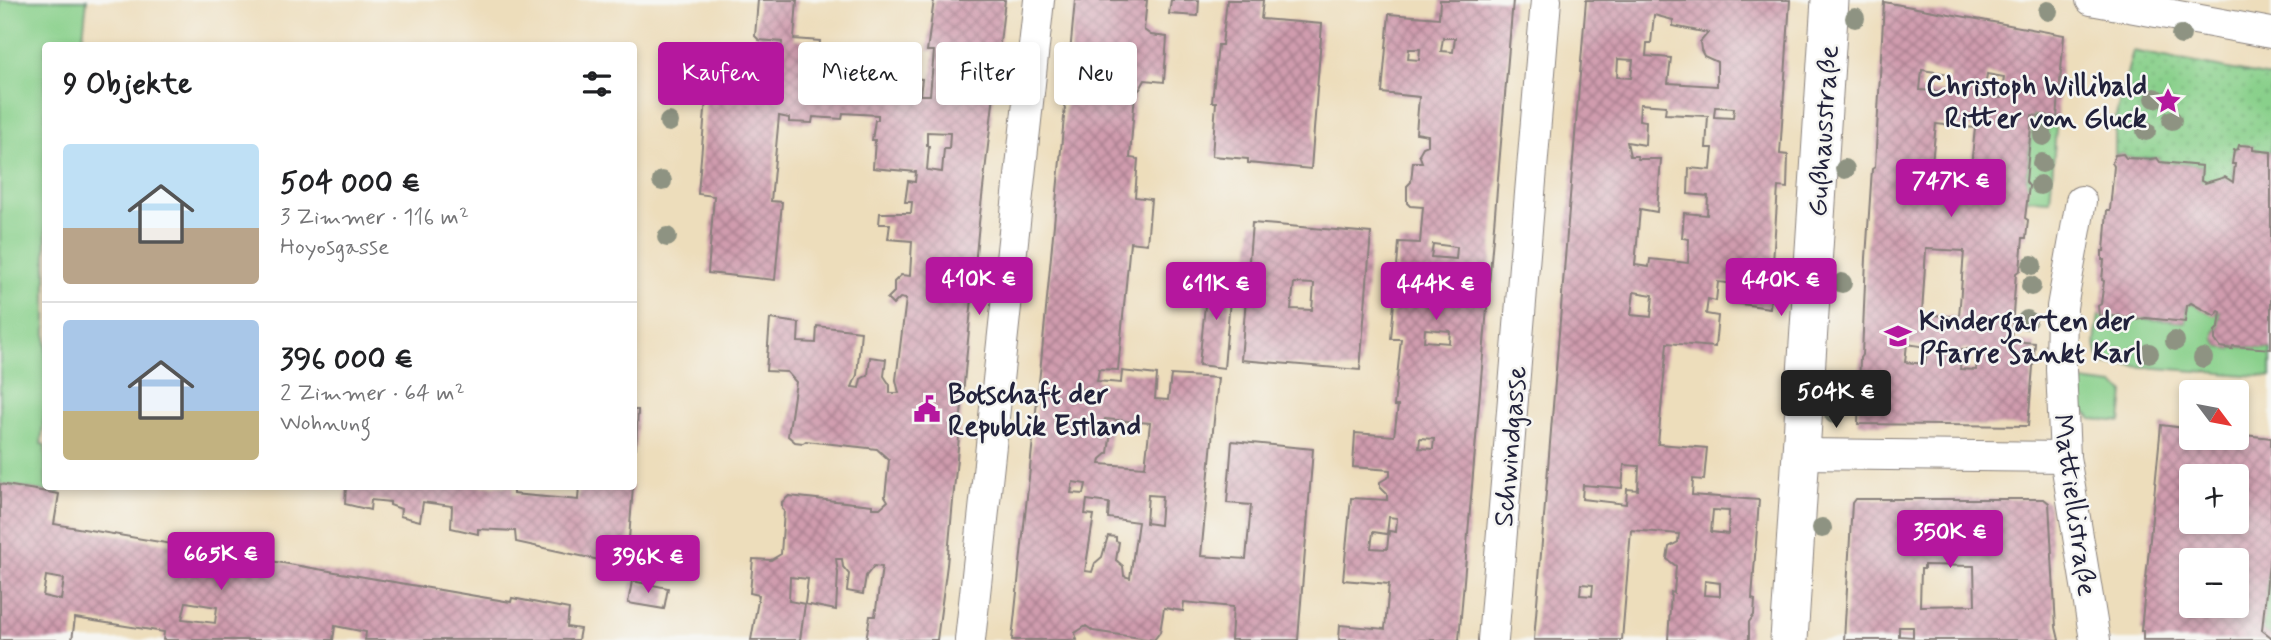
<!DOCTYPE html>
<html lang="de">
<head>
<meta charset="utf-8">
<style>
  body { margin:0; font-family:Mynerve,sans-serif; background:#f2f2f2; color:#202124; height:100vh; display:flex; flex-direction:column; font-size:26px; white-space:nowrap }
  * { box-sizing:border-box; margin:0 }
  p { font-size:23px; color:#757577 }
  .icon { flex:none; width:38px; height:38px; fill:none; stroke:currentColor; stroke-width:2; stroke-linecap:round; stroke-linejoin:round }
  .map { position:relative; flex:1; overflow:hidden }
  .details { position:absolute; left:42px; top:42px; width:595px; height:448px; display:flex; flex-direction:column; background:#fff; border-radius:7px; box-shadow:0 4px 10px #0003 }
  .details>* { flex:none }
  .guide { position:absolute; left:658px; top:42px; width:665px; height:63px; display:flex; gap:14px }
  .needle { width:46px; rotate:122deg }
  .controls { position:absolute; left:2179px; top:380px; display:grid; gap:14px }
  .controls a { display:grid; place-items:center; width:70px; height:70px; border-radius:7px; background:#fff; box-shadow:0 4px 10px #0003; font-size:35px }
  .price { position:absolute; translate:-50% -60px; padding:0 16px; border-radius:7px; background:#b5179e; color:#fff; font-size:23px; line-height:46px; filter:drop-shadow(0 2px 4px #0008) }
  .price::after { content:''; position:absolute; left:50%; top:42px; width:21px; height:16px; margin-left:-10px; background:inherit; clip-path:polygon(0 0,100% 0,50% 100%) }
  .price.active { background:#222; color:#fff }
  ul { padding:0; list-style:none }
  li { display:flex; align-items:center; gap:21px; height:175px; padding:0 21px }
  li+li { border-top:2px solid #e0e0e0 }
  li span { display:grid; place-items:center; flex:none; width:196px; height:140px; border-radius:7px; color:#555 }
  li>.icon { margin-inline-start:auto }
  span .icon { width:84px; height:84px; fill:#fffc; stroke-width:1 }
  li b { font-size:30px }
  h2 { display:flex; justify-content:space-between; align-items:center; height:84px; padding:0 21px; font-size:30px }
  .tag { padding:0 24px; border-radius:7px; background:#fff; box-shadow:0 4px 10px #0003; font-size:24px; line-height:63px }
  .tag.active { background:#b5179e; color:#fff }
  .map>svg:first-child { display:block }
  .grass { fill:#89d08b; stroke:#567963; stroke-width:2 }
  .park { fill:url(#park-dots); stroke:#567963; stroke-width:2 }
  .building { fill:url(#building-cross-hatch); fill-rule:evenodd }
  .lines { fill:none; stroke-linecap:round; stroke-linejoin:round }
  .minor-casing { stroke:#88807b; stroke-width:32 }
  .tertiary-casing { stroke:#88807b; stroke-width:39 }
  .minor { stroke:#fff; stroke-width:30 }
  .tertiary { stroke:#fff; stroke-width:37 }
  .tree { fill:#8e9382 }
  .labels { text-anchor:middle; stroke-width:5; stroke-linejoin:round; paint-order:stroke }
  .poi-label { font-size:28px; font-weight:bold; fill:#22223b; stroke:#f6f6f2; text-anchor:start }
  .street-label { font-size:28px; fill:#22223b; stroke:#f6f6f2 }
</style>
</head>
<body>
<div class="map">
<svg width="2271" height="640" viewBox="0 0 2271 640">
  <defs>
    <pattern id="park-dots" width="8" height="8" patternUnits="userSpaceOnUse" patternTransform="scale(1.75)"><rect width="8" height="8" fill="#89d08b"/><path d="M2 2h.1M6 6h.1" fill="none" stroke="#76b279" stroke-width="1.8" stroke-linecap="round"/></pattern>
    <pattern id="building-cross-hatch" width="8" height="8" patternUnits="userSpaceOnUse" patternTransform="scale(1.75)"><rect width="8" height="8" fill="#d09cae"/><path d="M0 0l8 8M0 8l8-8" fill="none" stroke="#a87f8f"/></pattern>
  </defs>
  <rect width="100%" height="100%" fill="#f6f6f2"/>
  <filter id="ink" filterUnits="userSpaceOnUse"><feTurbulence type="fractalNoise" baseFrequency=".0143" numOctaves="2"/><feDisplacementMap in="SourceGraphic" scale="14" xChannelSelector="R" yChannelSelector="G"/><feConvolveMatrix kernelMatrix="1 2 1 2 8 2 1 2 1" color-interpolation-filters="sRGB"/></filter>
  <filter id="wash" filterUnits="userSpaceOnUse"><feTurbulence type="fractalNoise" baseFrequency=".00686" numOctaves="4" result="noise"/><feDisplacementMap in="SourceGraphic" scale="28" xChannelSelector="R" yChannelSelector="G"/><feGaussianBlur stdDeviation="1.57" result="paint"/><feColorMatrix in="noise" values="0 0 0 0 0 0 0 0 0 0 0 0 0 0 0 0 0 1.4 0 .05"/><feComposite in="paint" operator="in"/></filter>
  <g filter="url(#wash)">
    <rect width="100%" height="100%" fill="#edddbb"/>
    <g class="grass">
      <path d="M0 0H87L82 45 46 46V399L41 444 45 445 46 486 60 487 59 494 0 484Z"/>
      <path d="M2032 115 2057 118 2050 200 2027 199 2026 182Z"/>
      <path d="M2191 303 2215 315 2219 311 2221 312 2219 327 2215 331V340L2220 347 2232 349 2233 346 2271 349V377L2106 364C2089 354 2097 332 2099 315L2185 322 2187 306Z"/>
      <path d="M2081 381 2114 385 2124 392 2121 422 2092 419 2082 408Z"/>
    </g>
    <g class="park">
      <path d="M2133 51 2271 77V152L2253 150V146H2239L2238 149 2234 150 2233 182 2225 177 2205 183 2201 181 2202 166 2160 162 2157 158H2126L2123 154 2115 155V119Z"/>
      <path d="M2271 544V637L2262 630Z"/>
    </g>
    <g id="blocks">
      <g class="building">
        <path d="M758 0H797L794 39 820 41 819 54 840 56 839 64 848 65 850 44 881 46 880 57 888 58 887 69 903 71 902 77 922 79 920 95H930L934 51H927L934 0H1005L979 223 947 565 937 640H866L870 616H875L882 567 874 566 866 576 863 594 847 591 849 574 843 567 842 559H836L838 573 836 610 805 604 800 640H751L759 595 750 593 753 559 771 560 781 554 784 511 782 509V502L789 496 872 505V508H880L888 501 885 496 889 460 877 449 806 441 803 443 795 442 788 436 796 382 787 372 766 371 770 319 799 323 798 342 816 343 817 326 861 331 857 375 852 387 859 388 861 379 868 375 870 357 886 359 884 376 890 385V393H899L896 380 906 299 900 298 893 305 887 299 894 292V282L901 275 910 276 912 241 888 239 890 224H879L880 213H911L912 202H905L908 181 915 182 916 172 873 168 875 140H872L875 120H878V115L843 113 842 119 813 117 812 123 789 122V118L779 116 771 201 782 202 775 280 708 273 714 196 698 194 709 63 780 67 782 42 759 40 755 36ZM927 132 950 133 949 149H944L942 172 927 170 929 146H927ZM790 577 808 579 805 604 789 601Z"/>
        <path d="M1075 0H1147L1144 30 1151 35 1167 37 1164 82 1145 80 1140 89 1135 93 1130 158 1138 159 1135 197 1151 199 1147 244 1130 242 1118 370 1099 369 1097 381 1121 383 1122 371 1157 375 1155 399 1168 400 1171 375 1218 378 1201 556 1246 559 1251 505 1227 503 1232 441 1313 449 1298 640H1231L1233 607 1184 602 1183 611 1164 608 1160 632 1154 640 1093 631 1086 626 1075 633 1077 640H1012L1041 363ZM1082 389 1095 391 1094 400 1081 399ZM1105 419 1150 423 1145 467 1100 464 1101 459 1108 453 1111 431 1104 424ZM1073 482 1086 484 1084 494 1071 493ZM1148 495 1162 496 1160 525 1146 523ZM1087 500 1109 503 1108 518 1138 522 1130 578 1124 576 1123 566 1116 560 1119 542 1116 541V537L1108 536 1102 557 1095 563 1092 572 1085 571 1094 515 1085 514Z"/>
        <path d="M1171 0H1199L1198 16 1169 14Z"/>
        <path d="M1227 0H1263L1261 19 1322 24 1311 169 1248 163V159L1212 156 1216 102H1212L1218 45H1222Z"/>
        <path d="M1440 0H1513L1459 640H1339L1340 625 1385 629 1389 584 1343 580 1351 498 1387 500V494L1380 487V482L1390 476V470L1353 467 1355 433 1394 436 1398 406H1394L1401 339H1391L1395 291 1387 290V280H1396L1399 242 1420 243 1423 207 1410 206 1407 203V186L1411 182 1413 162H1422L1419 154 1423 147 1428 145V135L1416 133 1419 97 1382 93 1389 14 1439 18ZM1443 38H1455L1453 52 1441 51ZM1409 49H1420L1419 60 1408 59ZM1433 244 1457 247 1456 259 1431 257ZM1425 329 1450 331 1449 343 1424 341ZM1420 438 1434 439 1433 449 1419 448ZM1389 517 1397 518 1396 532 1389 531 1387 549 1371 548 1373 532 1387 534Z"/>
        <path d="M1586 0H1790L1780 154 1788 155 1787 188 1778 187 1770 308 1734 303 1736 284 1718 282 1716 301 1708 299 1706 314 1718 316 1715 347 1667 343 1658 444 1707 448 1704 480 1693 479 1692 495 1759 500 1752 599 1755 600 1754 615 1749 622V640H1668L1671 592 1674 593 1676 566 1667 559 1669 547 1678 542 1679 534 1631 530 1622 640H1534ZM1654 15 1673 20V26L1708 33 1700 42 1701 50 1704 56 1717 62V86L1668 83 1671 58 1646 56 1647 43H1651ZM1618 59 1633 60 1631 78 1617 77ZM1640 104 1666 106 1665 114 1708 116 1706 148H1713L1711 170 1689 168 1688 194 1708 196 1707 215 1684 213 1682 238 1689 239 1688 263 1650 259 1649 267 1635 265 1640 209 1657 212 1661 159H1638L1637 156H1630L1627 142 1645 145 1646 121 1639 120ZM1715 107 1734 108 1733 118 1714 117ZM1634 292 1653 295 1651 317 1631 315ZM1624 465 1639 466 1638 490 1627 489 1626 504 1582 499 1583 485 1622 488ZM1713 510 1729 511 1728 534 1711 532ZM1705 581 1720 583V596L1704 595ZM1581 584 1593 585 1592 596 1580 595Z"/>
        <path d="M1884 2 2064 35 2057 118 2032 115 2026 182 2029 186 2025 218 2028 220 2026 238H2023L2020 270 2016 273 2011 341 2035 343 2028 426 1858 424 1860 358 1862 355 1866 258 1872 169 1875 167ZM1922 70 1950 74 1948 92 1920 90ZM1987 74 2004 77 2001 98 1984 96ZM1936 124 1975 128 1969 186 1930 182ZM1926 249 1964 251 1959 317 1922 314ZM1907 344 1927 347 1925 364 1905 362ZM1962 349 1978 350 1976 370 1960 369Z"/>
        <path d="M2239 145 2253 146V150L2271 152V349L2233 346 2232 349 2220 347 2215 340V331L2219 327 2221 312 2219 311 2215 316 2191 303 2187 306 2185 322 2146 318 2135 320 2112 316 2107 319 2099 315 2098 306 2101 304 2104 281 2102 280 2104 260H2102V251H2104L2107 210H2110L2114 166 2112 163 2115 155 2123 154 2126 158 2150 159 2157 158 2160 162 2202 166 2201 181 2205 183 2225 177 2233 182 2235 164H2232L2234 150 2238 149Z"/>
        <path d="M1252 223 1371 233 1360 370 1241 360ZM1294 283 1314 284 1312 310 1291 309Z"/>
        <path d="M1208 275 1232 277 1224 368 1199 365Z"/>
        <path d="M634 410H638L636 448H634Z"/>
        <path d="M2161 425 2191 429V438H2236V434L2271 438V544L2262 630 2271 637V640H2143V631H2141ZM2191 476H2236V522H2191ZM2191 560H2236V606H2191Z"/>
        <path d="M0 484 59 494 54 524 511 602 512 598 569 609 567 627 580 629 578 640H365L366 632 335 626 333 640H163L164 632 75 618 72 640H0ZM46 576 64 579 61 600 43 596ZM186 602 217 607 215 623 182 619Z"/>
        <path d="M346 486H513V494L578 500 579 486H633L627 566 516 542 515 531 478 529V534L451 528 452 506 423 502 420 521 400 516 401 509 390 505V502L371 500 370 510 345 504Z"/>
        <path d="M1855 499H2044L2049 503 2056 627 2059 640H1844L1852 503ZM1924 565 1974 566 1975 605 1920 606 1921 569H1924ZM1899 627H1913V637L1899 636Z"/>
        <path d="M632 581 668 588 664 609 628 603Z"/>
      </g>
    </g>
  </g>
  <g filter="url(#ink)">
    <use href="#blocks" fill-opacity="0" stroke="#88807b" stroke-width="2"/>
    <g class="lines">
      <defs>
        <g id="minor">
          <path d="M2091 0 2271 33"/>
          <path d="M2081 201 2062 307 2061 369 2065 457 2095 640"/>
          <path d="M1802 454 2065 457"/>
          <path d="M970 640 1039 0"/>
          <path d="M1493 640 1546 0"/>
        </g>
        <path id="tertiary" d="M1789 640 1830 0"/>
      </defs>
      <use href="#minor" class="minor-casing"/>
      <use href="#tertiary" class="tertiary-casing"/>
      <use href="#minor" class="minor"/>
      <use href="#tertiary" class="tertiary"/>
    </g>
    <g class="tree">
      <circle cx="2048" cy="11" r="10"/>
      <circle cx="1855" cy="18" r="10"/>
      <circle cx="2181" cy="35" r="10"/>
      <circle cx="2155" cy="98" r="10"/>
      <circle cx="2172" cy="120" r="10"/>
      <circle cx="669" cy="122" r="10"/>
      <circle cx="2146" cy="131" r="10"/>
      <circle cx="2043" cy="136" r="10"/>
      <circle cx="2042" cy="163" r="10"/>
      <circle cx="1845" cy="169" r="10"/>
      <circle cx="662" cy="181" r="10"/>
      <circle cx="2040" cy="185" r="10"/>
      <circle cx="667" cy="237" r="10"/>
      <circle cx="2032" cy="265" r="10"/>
      <circle cx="1842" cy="283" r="10"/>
      <circle cx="2031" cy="286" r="10"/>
      <circle cx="2027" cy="320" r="10"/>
      <circle cx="2175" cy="341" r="10"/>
      <circle cx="2149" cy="353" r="10"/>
      <circle cx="2203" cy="358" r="10"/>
      <circle cx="1834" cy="414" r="10"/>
      <circle cx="1822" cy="528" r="10"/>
    </g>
  </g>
  <defs>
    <symbol id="sight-bare" viewBox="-9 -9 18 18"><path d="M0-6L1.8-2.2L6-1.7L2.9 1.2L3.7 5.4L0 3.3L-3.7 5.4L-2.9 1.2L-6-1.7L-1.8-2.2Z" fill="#b5179e" stroke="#f6f6f2" stroke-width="2.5" paint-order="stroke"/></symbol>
    <symbol id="school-bare" viewBox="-9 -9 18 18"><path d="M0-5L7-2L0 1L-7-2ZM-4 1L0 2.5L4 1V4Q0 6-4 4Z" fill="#b5179e" stroke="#f6f6f2" stroke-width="2.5" paint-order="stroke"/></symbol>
    <symbol id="civic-bare" viewBox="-9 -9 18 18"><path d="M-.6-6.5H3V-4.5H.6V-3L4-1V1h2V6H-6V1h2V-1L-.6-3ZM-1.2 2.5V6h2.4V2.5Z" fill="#b5179e" stroke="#f6f6f2" stroke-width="2.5" paint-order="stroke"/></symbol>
  </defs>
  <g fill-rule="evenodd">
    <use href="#sight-bare" x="2149" y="82" width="38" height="38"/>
    <use href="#school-bare" x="1879" y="317" width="38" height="38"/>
    <use href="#civic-bare" x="908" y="390" width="38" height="38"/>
  </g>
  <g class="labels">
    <g class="poi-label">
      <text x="2147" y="95" text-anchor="end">Christoph Willibald<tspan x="2147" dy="32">Ritter von Gluck</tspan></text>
      <text x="1919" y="330">Kindergarten der<tspan x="1919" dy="32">Pfarre Sankt Karl</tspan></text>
      <text x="948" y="403">Botschaft der<tspan x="948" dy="32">Republik Estland</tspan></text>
    </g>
    <g class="street-label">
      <text transform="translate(1822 131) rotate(-86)" y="10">Gußhausstraße</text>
      <text transform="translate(1509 446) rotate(-85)" y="10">Schwindgasse</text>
      <text transform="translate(2076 505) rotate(82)" y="10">Mattiellistraße</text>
    </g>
  </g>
</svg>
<div class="controls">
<a><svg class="needle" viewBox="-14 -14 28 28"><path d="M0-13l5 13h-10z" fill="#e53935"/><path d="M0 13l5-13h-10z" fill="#757577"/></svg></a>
<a>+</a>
<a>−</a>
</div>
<b class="price" style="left:1951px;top:219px">747K €</b>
<b class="price" style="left:979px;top:317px">410K €</b>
<b class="price" style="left:1781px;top:318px">440K €</b>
<b class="price" style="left:1216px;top:322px">611K €</b>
<b class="price" style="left:1436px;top:322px">444K €</b>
<b class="price active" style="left:1836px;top:430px">504K €</b>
<b class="price" style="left:1950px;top:570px">350K €</b>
<b class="price" style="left:221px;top:592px">665K €</b>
<b class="price" style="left:648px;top:595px">396K €</b>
<div class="guide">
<a class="tag active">Kaufen</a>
<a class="tag">Mieten</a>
<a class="tag">Filter</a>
<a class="tag">Neu</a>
</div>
<section class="details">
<h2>9 Objekte<svg class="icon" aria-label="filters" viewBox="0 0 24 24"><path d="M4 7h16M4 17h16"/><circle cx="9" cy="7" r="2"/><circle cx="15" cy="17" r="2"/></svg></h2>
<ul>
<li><span style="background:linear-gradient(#bfe0f5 60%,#b9a48a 0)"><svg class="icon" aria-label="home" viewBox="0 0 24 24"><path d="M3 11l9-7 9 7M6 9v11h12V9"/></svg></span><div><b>504 000 €</b><p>3 Zimmer · 116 m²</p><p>Hoyosgasse</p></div></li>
<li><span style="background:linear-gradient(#a9c7e8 65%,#c2b280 0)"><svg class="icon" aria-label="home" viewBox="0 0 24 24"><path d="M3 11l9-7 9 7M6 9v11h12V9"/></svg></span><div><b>396 000 €</b><p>2 Zimmer · 64 m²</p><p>Wohnung</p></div></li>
</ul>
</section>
</div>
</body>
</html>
